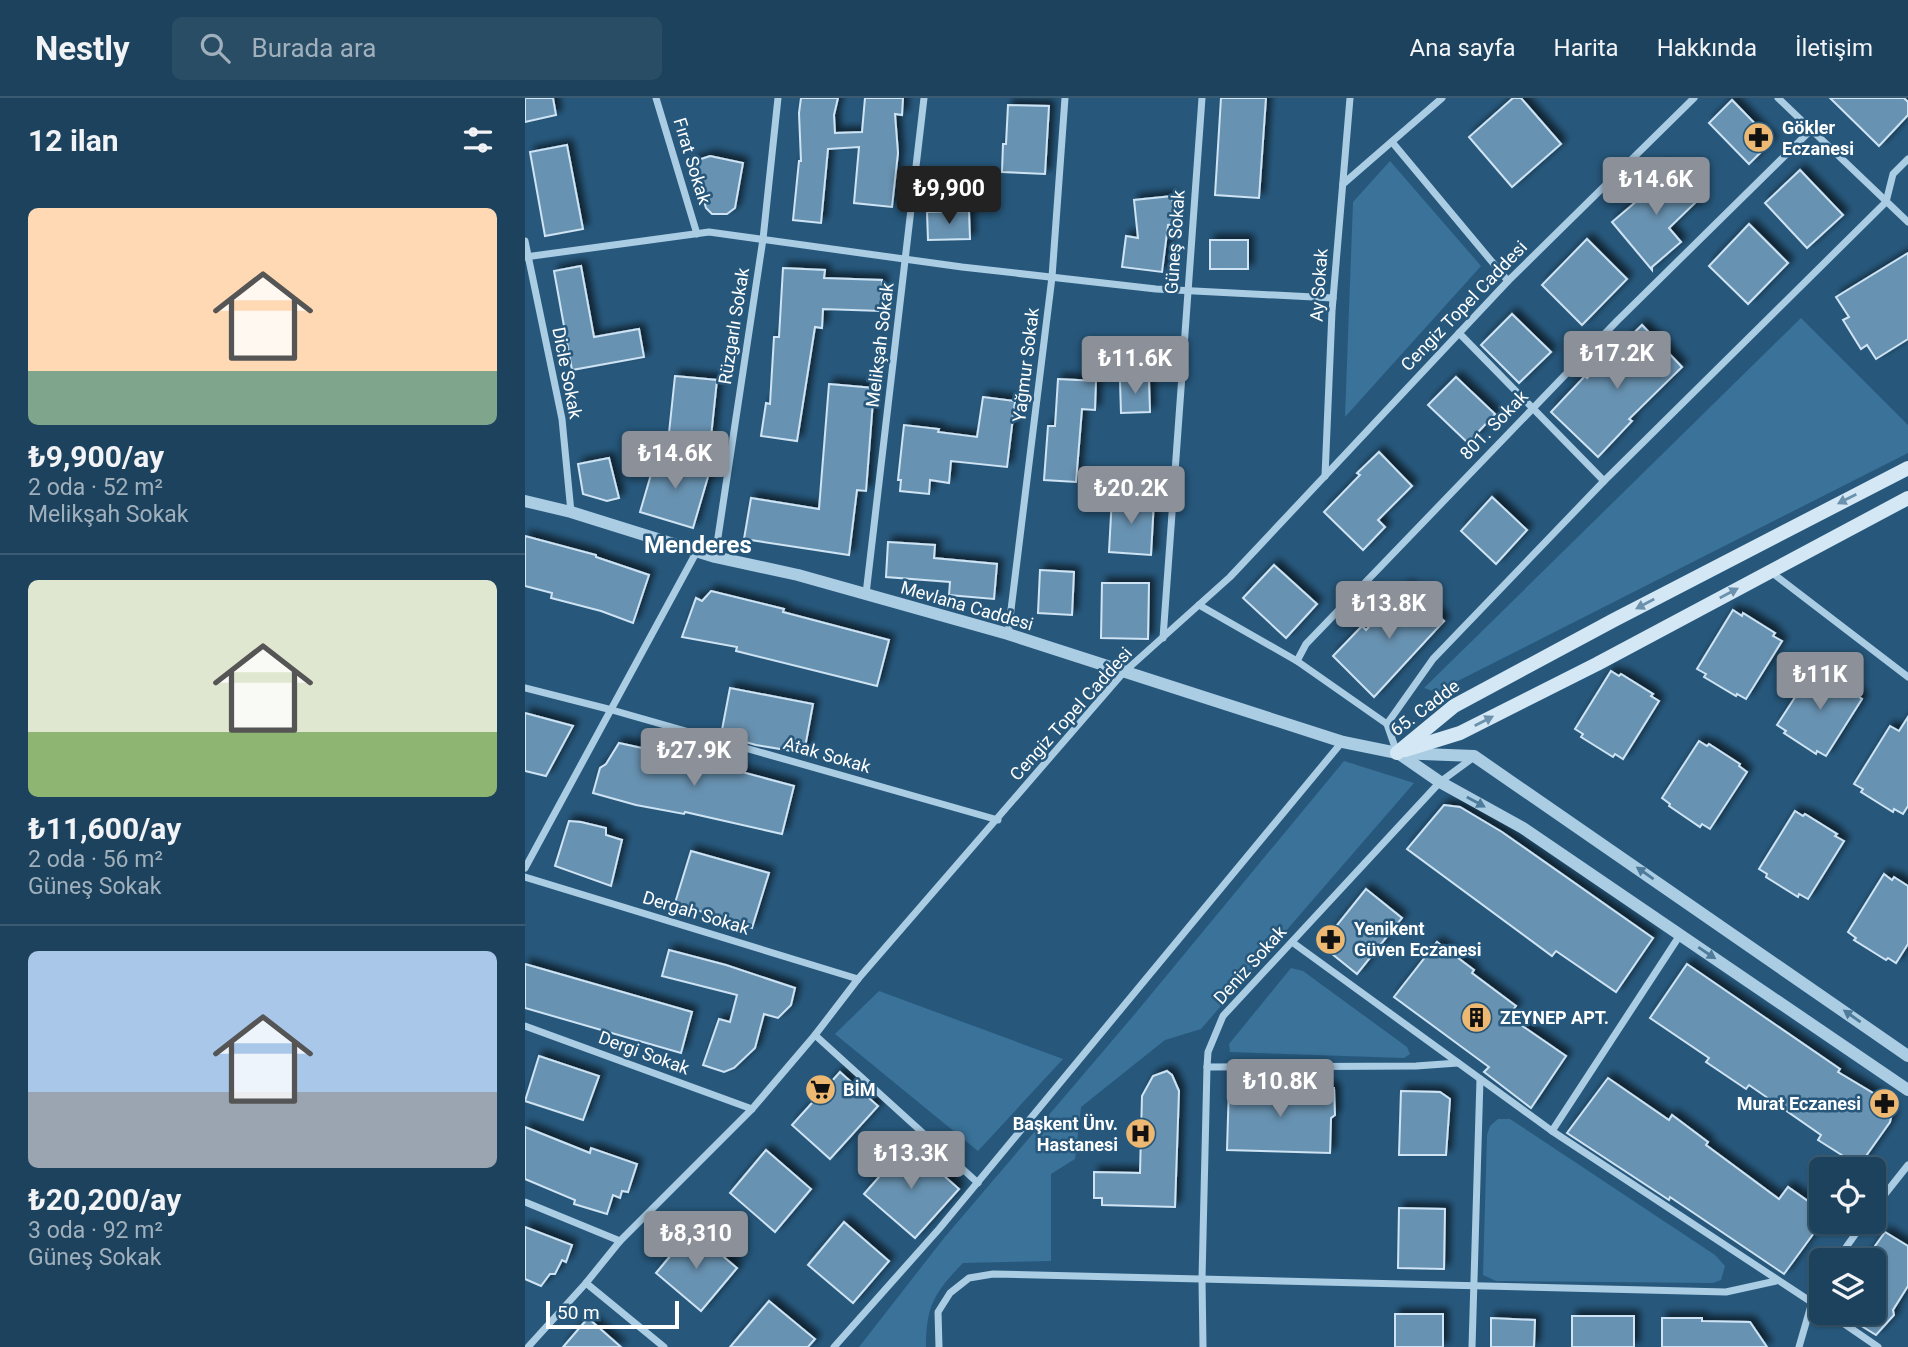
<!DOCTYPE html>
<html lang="tr">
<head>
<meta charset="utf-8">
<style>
  body { margin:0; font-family:Roboto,sans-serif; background:#2a4d66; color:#f1f3f6; height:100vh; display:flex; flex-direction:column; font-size:26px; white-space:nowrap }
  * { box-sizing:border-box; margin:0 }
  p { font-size:23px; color:#a0b0bc }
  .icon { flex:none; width:38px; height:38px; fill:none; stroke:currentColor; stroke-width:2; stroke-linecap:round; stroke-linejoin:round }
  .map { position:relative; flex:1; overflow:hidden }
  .panel { display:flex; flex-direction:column; background:#1d425d; width:525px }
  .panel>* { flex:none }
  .buttons { position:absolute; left:1284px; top:1059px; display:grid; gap:14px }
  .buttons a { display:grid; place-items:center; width:77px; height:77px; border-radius:10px; background:#1d425d; box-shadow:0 2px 5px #0004,0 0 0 2px #3b5b72; font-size:35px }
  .scale { position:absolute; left:21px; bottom:18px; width:133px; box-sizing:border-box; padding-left:7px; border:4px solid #fff; border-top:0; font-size:19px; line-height:24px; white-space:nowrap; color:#fff; -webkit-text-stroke:5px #27587c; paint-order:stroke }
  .price { position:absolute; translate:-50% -60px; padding:0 16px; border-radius:7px; background:#8c9099; color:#fff; font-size:23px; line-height:46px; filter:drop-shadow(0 2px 4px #0008) }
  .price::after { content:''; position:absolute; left:50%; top:42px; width:21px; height:16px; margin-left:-10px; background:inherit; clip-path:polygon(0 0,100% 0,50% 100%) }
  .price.selected { background:#222; color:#fff }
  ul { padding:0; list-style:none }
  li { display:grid; align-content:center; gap:14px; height:371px; padding:0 28px }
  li+li { border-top:2px solid #3b5b72 }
  li span { display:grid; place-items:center; height:217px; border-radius:10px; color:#555 }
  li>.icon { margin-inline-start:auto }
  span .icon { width:126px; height:126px; fill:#fffc; stroke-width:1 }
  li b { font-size:30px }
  h2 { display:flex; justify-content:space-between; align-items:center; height:84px; padding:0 28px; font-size:30px }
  header { display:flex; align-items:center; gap:42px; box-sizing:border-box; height:98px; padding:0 35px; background:#1d425d; border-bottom:2px solid #3b5b72 }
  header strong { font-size:33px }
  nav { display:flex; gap:38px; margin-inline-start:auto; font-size:24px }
  .search { width:490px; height:63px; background:#2a4d66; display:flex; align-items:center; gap:18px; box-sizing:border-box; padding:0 24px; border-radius:10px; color:#a0b0bc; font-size:26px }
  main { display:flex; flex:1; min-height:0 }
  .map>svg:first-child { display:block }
  .green { fill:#3a7299 }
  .building { fill:#6792b1; stroke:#cee4f4; stroke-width:2; filter:url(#shadow) }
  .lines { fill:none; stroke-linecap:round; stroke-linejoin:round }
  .minor { stroke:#abcde4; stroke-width:7 }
  .tertiary { stroke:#abcde4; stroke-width:12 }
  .secondary { stroke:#d4e7f4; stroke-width:14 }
  .oneway { fill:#6c91ac }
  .oneway2 { fill:#4f7b9b }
  .labels { text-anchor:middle; stroke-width:5; stroke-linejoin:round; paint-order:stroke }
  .poi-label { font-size:18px; font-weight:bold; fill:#fff; stroke:#27587c; text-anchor:start }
  .street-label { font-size:18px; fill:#fff; stroke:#27587c }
  .district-label { font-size:24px; font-weight:bold; fill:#fff; stroke:#27587c }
</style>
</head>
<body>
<header>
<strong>Nestly</strong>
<div class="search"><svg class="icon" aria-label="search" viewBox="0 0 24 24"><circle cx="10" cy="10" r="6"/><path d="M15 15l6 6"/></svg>Burada ara</div>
<nav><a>Ana sayfa</a><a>Harita</a><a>Hakkında</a><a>İletişim</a></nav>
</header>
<main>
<section class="panel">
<h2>12 ilan<svg class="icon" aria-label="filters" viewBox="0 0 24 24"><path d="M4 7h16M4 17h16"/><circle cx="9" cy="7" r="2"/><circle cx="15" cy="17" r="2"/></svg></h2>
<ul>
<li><span style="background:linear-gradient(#ffd9b3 75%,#7fa58c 0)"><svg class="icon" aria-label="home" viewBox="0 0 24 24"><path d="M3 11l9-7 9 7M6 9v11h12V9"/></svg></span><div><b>₺9,900/ay</b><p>2 oda · 52 m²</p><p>Melikşah Sokak</p></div></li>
<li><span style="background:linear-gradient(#dfe7d0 70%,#8fb573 0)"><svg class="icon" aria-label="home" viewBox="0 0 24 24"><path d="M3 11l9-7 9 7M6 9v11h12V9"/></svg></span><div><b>₺11,600/ay</b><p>2 oda · 56 m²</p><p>Güneş Sokak</p></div></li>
<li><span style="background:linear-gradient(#a9c7e8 65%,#9aa5b1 0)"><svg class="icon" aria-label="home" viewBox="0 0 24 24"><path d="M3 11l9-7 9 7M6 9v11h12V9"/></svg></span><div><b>₺20,200/ay</b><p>3 oda · 92 m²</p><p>Güneş Sokak</p></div></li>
</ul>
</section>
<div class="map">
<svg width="1383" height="1249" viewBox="0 0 1383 1249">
  <defs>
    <filter id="shadow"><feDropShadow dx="5" dy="-5" stdDeviation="3.5" flood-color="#0009"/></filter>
  </defs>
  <rect width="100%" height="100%" fill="#27587c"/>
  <g class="green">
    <path d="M865 63 956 168 820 319 828 104Z"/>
    <path d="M1276 220 1383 327V355L911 594 899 590Z"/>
    <path d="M819 663 889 685 676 931 640 942 556 1009 550 1061 526 1076V1163L438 1165C410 1194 401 1207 401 1249H334L419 1140 609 917Z"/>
    <path d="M766 870 778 873 882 949 885 956 879 960 705 954 704 946Z"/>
    <path d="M354 893 538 961 453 1053 310 936Z"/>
    <path d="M973 1021H985L1190 1157 1200 1168 1196 1182 1188 1185 971 1183 958 1177 962 1037 965 1028Z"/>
  </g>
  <g class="building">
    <path d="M0 0H28L31 17 0 24Z"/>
    <path d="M276 0H313L309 17 310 35 337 34 340 0H378L377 17 370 16 373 55 367 109 329 105 334 49 303 51 296 125 268 122 274 63H276L274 15Z"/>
    <path d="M696 0H741L734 100 690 97Z"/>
    <path d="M988 0H996L1036 46 987 89 944 39Z"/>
    <path d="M1305 0H1379L1383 4V17L1354 48Z"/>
    <path d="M1207 2 1247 43 1224 66 1184 25Z"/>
    <path d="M483 7 524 8 520 76 477 74 478 46H481Z"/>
    <path d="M42 47 58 131 20 138 5 54Z"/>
    <path d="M185 58 218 65 210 110 202 116H187L181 110 167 64Z"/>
    <path d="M1139 68 1173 102 1144 130 1156 144 1127 169V172L1087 124 1120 96 1116 91Z"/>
    <path d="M1275 72 1318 117 1282 150 1240 105Z"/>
    <path d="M647 98 650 126 643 127 637 174 597 169 601 138 613 140 609 102Z"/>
    <path d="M444 113 445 141 403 142 402 114Z"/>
    <path d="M1224 126 1263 165 1223 206 1184 168Z"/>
    <path d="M1062 141 1102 181 1057 227 1017 187Z"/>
    <rect x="685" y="142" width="38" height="29"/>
    <path d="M1383 155V241L1351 261 1342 247 1336 251 1318 222 1324 219 1311 199Z"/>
    <path d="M56 168 69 239 114 231 119 259 47 272 29 173Z"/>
    <path d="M258 170 300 172 299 180 357 182 356 213 298 211 297 230 290 229 272 343 236 338 241 305 245 306 249 239H254Z"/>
    <path d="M987 216 1026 254 994 285 956 247Z"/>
    <path d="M1117 227 1157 269 1104 321 1107 323 1073 359 1026 314 1060 278 1062 280Z"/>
    <path d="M150 278 192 282 186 339 144 335Z"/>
    <path d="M931 279 970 316 943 345 903 307Z"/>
    <path d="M533 281 571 283 570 312 557 311 551 384 519 382 523 328H530Z"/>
    <path d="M624 282 625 314 596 315 595 283Z"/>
    <path d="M304 286 349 290 341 393 332 392 324 457 219 441 226 400 294 411Z"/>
    <path d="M458 299 490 303 482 369 426 363 424 385 405 382 404 396 375 393 376 382H373L379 327 414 331 413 334 452 339Z"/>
    <path d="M854 354 887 388 853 422 860 429 838 452 799 414 835 377 832 375Z"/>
    <path d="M132 356 185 372 168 430 115 414Z"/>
    <path d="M84 360 94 400 82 403 58 396 53 366Z"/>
    <path d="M587 399 629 402 626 457 584 454Z"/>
    <path d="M967 399 1002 432 971 466 936 433Z"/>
    <path d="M0 438 71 457V459L124 477 108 525 76 513 26 500 27 495 0 488Z"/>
    <path d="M363 444 410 447 409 460 472 466 469 501 424 497 425 484 361 479Z"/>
    <path d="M749 467 792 506 761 540 718 500Z"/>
    <path d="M515 472 549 474 547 517 513 515Z"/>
    <path d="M577 485H624L623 541 576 540Z"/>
    <path d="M882 488 919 523 849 599 808 558 837 528 841 532Z"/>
    <path d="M186 493 259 511 258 514 364 542 352 588 211 553 212 549 157 539 171 500 177 503Z"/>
    <path d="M1208 512 1217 518 1218 515 1250 535 1248 538 1257 543 1221 601 1212 596 1211 598 1179 579 1181 576 1172 571Z"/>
    <path d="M1289 570 1297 575 1299 572 1330 593 1329 595 1337 601 1301 658 1292 653 1291 656 1259 635 1261 633 1252 627Z"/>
    <path d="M1086 573 1094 578 1096 576 1128 596 1126 598 1134 603 1098 661 1090 656 1088 659 1056 639 1058 636 1050 631Z"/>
    <path d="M205 590 288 606 279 655 231 647 196 637Z"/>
    <path d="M0 615 48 628 21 678 0 673Z"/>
    <path d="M1383 619V708L1378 716 1369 711 1368 714 1336 694 1338 691 1329 686 1365 628 1374 633Z"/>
    <path d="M1174 643 1182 648 1184 646 1215 666 1214 668 1222 674 1185 731 1177 726 1175 729 1144 708 1145 706 1137 700Z"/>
    <path d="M94 645 172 662 269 688 257 736 160 714 159 716 111 707 68 695 75 670 81 666Z"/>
    <path d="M919 707 935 709 977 734 1128 840 1091 894 1031 853 1027 858 882 751Z"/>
    <path d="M1270 713 1278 718 1280 716 1312 736 1310 738 1319 743 1283 801 1274 796 1273 799 1241 779 1242 776 1234 771Z"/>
    <path d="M44 723 56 724 81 730V737L97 742 86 788 30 768Z"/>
    <path d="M166 753 244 775 227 830 150 805Z"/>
    <path d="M1359 776 1367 782 1369 779 1383 788V846L1371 865 1363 860 1361 862 1329 842 1331 840 1323 834Z"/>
    <path d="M841 791 877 820 832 876 796 847Z"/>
    <path d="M912 844 949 872 947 875 991 908 983 918 1041 958 1006 1010 959 974 964 969 869 899Z"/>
    <path d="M144 852 201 867 270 890 266 907 253 920 239 916 230 950 209 970 199 974 178 967 194 921 205 924 212 897 137 878Z"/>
    <path d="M0 866 167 914 156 955 0 910Z"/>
    <path d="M1162 866 1315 971 1313 974 1363 1004 1367 1015 1365 1024 1334 1068 1293 1042 1296 1037 1224 987 1221 991 1181 964 1184 960 1125 920Z"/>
    <path d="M14 958 74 978 58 1022 0 1003Z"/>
    <path d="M642 973 647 977 654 993 650 1109 577 1107V1100H569V1074L615 1075 617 998 628 978Z"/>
    <path d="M315 974 353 1008 305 1061 267 1027Z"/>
    <path d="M1083 980 1144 1022 1147 1017 1183 1044 1181 1047 1254 1101 1263 1089 1297 1113V1124L1259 1176 1145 1099 1144 1102 1042 1035Z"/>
    <path d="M704 987 809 990 810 1017 806 1020 805 1055 702 1052Z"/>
    <path d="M876 993 915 994 925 1001 921 1057H874Z"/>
    <path d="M0 1029 65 1055 66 1050 112 1066 103 1094 97 1093 95 1100 88 1097 82 1116 49 1106 50 1102 0 1081Z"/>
    <path d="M383 1046 434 1091 390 1140 339 1096Z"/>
    <path d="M241 1052 286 1091 250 1134 205 1095Z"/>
    <path d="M874 1110 920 1111 919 1171 873 1170Z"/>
    <path d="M319 1124 364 1163 328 1205 283 1167Z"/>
    <path d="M0 1129 47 1147 41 1164 37 1162 30 1176H25L16 1188 0 1181Z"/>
    <path d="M167 1132 212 1170 176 1213 131 1175Z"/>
    <path d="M1360 1134 1383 1148V1188L1368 1212 1369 1217 1351 1237 1314 1214H1349V1162H1340Z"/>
    <path d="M244 1203 290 1241 283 1249H205Z"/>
    <rect x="870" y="1216" width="48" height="33"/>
    <rect x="1047" y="1218" width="62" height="31"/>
    <path d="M63 1220 96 1249H38Z"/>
    <path d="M966 1220 1010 1222 1009 1249H966Z"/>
    <path d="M1137 1220H1177V1223L1225 1224 1242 1249H1137Z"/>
  </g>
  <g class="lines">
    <g class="minor">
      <path d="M131 0 172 136"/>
      <path d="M1253 0 1383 124"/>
      <path d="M867 44 983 183"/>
      <path d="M818 86 917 0"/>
      <path d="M0 143 37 321 46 414"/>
      <path d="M0 159 184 134 437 169 631 191 808 200"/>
      <path d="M934 235 1079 383"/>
      <path d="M800 378 807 213 825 0"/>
      <path d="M190 459 238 141 253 0"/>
      <path d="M1246 474 1383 579"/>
      <path d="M341 496 399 0"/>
      <path d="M674 507 772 563 862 626"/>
      <path d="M483 536 527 179 540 0"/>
      <path d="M638 540 677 0"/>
      <path d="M772 563 781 546 1092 223 1286 32"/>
      <path d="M0 590 87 612 473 722"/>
      <path d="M872 655 862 626 908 561 1079 383 1361 104 1368 76 1383 61"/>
      <path d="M0 770 172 453"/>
      <path d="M0 779 333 881"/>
      <path d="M767 844 1027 1033 1297 1211"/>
      <path d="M0 928 227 1011"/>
      <path d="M290 937 453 1085"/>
      <path d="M682 969 891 968 933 965"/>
      <path d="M1027 1033 1155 837"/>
      <path d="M0 1104 95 1143"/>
      <path d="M1349 1110 1383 1067"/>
      <path d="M1312 1162 1339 1124"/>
      <path d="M61 1185 139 1249"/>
      <path d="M1302 1214 1353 1249"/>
      <path d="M3 1249 61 1185 95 1143 227 1011 290 937 333 881 598 575 705 479 983 183 1169 0"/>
      <path d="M309 1249 414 1131 817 644"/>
      <path d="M414 1249 413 1214 425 1195 444 1180 468 1176 1201 1194 1251 1183"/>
      <path d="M678 1249 677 1181 682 969 683 954 698 918 915 684 949 659"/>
      <path d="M947 1249 955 981"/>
      <path d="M1274 1249 1287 1204 1297 1188"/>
    </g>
    <g class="tertiary">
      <path d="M0 403 46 414 190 459 273 477 483 536 818 644 872 655 949 658 1383 958"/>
      <path d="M873 655 915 684 998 730 1383 992"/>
    </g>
    <g class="secondary">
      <path d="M880 652 935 635 1072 566 1383 400"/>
      <path d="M872 655 929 608 1089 522 1383 370"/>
    </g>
  </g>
  <defs><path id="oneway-solid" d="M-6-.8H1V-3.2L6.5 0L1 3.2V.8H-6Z" transform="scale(1.75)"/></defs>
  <g class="oneway">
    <use href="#oneway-solid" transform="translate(1322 401) rotate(153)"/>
    <use href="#oneway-solid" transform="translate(1204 495) rotate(-28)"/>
    <use href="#oneway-solid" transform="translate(1120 506) rotate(152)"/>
    <use href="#oneway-solid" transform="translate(959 623) rotate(-27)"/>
  </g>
  <g class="oneway2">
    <use href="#oneway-solid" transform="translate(951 704) rotate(29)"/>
    <use href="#oneway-solid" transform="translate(1120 775) rotate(-145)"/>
    <use href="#oneway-solid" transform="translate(1182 855) rotate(34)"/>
    <use href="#oneway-solid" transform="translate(1327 918) rotate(-145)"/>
  </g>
  <defs>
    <symbol id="pharmacy-disc" viewBox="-11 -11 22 22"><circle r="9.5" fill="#edb871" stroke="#27587c"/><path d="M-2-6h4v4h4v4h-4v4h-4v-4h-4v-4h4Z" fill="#111"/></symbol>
    <symbol id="building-disc" viewBox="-11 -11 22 22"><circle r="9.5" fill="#edb871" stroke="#27587c"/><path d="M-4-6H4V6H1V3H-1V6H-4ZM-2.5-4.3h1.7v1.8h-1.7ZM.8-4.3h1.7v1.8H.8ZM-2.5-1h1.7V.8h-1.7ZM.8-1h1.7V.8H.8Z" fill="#111"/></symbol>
    <symbol id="supermarket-disc" viewBox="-11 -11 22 22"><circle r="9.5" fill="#edb871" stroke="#27587c"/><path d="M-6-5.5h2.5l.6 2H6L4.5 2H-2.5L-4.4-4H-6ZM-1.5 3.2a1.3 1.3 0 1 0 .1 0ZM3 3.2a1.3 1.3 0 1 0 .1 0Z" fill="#111"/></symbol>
    <symbol id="hospital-disc" viewBox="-11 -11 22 22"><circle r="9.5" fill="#edb871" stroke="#27587c"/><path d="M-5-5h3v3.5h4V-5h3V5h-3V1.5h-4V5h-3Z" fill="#111"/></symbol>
  </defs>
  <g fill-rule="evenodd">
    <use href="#pharmacy-disc" x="1216" y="22" width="35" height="35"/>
    <use href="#pharmacy-disc" x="788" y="824" width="35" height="35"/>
    <use href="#building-disc" x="934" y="902" width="35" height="35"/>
    <use href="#supermarket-disc" x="278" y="974" width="35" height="35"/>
    <use href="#pharmacy-disc" x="1342" y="988" width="35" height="35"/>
    <use href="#hospital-disc" x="598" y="1018" width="35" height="35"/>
  </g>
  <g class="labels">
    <g class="poi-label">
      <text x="1257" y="36">Gökler<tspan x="1257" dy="21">Eczanesi</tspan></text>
      <text x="829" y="837">Yenikent<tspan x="829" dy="21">Güven Eczanesi</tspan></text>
      <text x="975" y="926">ZEYNEP APT.</text>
      <text x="318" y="998">BİM</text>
      <text x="1336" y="1012" text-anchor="end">Murat Eczanesi</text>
      <text x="593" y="1032" text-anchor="end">Başkent Ünv.<tspan x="593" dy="21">Hastanesi</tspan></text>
    </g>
    <g class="street-label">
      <text transform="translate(167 63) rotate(73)" y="6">Fırat Sokak</text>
      <text transform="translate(650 144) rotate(-86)" y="6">Güneş Sokak</text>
      <text transform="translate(794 187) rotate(-86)" y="6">Ay Sokak</text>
      <text transform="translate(939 208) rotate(-46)" y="6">Cengiz Topel Caddesi</text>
      <text transform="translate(209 228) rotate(-81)" y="6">Rüzgarlı Sokak</text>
      <text transform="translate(355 247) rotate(-83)" y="6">Melikşah Sokak</text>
      <text transform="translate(501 267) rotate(-83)" y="6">Yağmur Sokak</text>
      <text transform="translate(42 275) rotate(79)" y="6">Dicle Sokak</text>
      <text transform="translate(969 327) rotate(-46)" y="6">801. Sokak</text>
      <text transform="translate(442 508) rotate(16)" y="6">Mevlana Caddesi</text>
      <text transform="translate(900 610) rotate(-37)" y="6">65. Cadde</text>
      <text transform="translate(546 616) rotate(-48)" y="6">Cengiz Topel Caddesi</text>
      <text transform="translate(302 657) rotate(16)" y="6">Atak Sokak</text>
      <text transform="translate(171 815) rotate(17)" y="6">Dergah Sokak</text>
      <text transform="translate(725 867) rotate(-48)" y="6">Deniz Sokak</text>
      <text transform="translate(119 955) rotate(20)" y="6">Dergi Sokak</text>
    </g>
    <g class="district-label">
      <text x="173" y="455">Menderes</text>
    </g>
  </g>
</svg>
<div class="buttons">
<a><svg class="icon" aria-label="locate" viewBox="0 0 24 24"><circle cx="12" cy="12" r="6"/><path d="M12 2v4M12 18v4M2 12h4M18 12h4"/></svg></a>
<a><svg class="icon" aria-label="layers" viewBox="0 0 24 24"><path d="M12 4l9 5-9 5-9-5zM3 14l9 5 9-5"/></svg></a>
</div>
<div class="scale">50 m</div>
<b class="price" style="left:1131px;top:119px">₺14.6K</b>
<b class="price selected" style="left:424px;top:128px">₺9,900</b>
<b class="price" style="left:1092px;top:293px">₺17.2K</b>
<b class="price" style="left:610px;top:298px">₺11.6K</b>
<b class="price" style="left:150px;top:393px">₺14.6K</b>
<b class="price" style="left:606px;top:428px">₺20.2K</b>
<b class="price" style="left:864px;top:543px">₺13.8K</b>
<b class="price" style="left:1295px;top:614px">₺11K</b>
<b class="price" style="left:169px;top:690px">₺27.9K</b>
<b class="price" style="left:755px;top:1021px">₺10.8K</b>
<b class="price" style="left:386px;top:1093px">₺13.3K</b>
<b class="price" style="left:171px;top:1173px">₺8,310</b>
</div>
</main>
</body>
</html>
